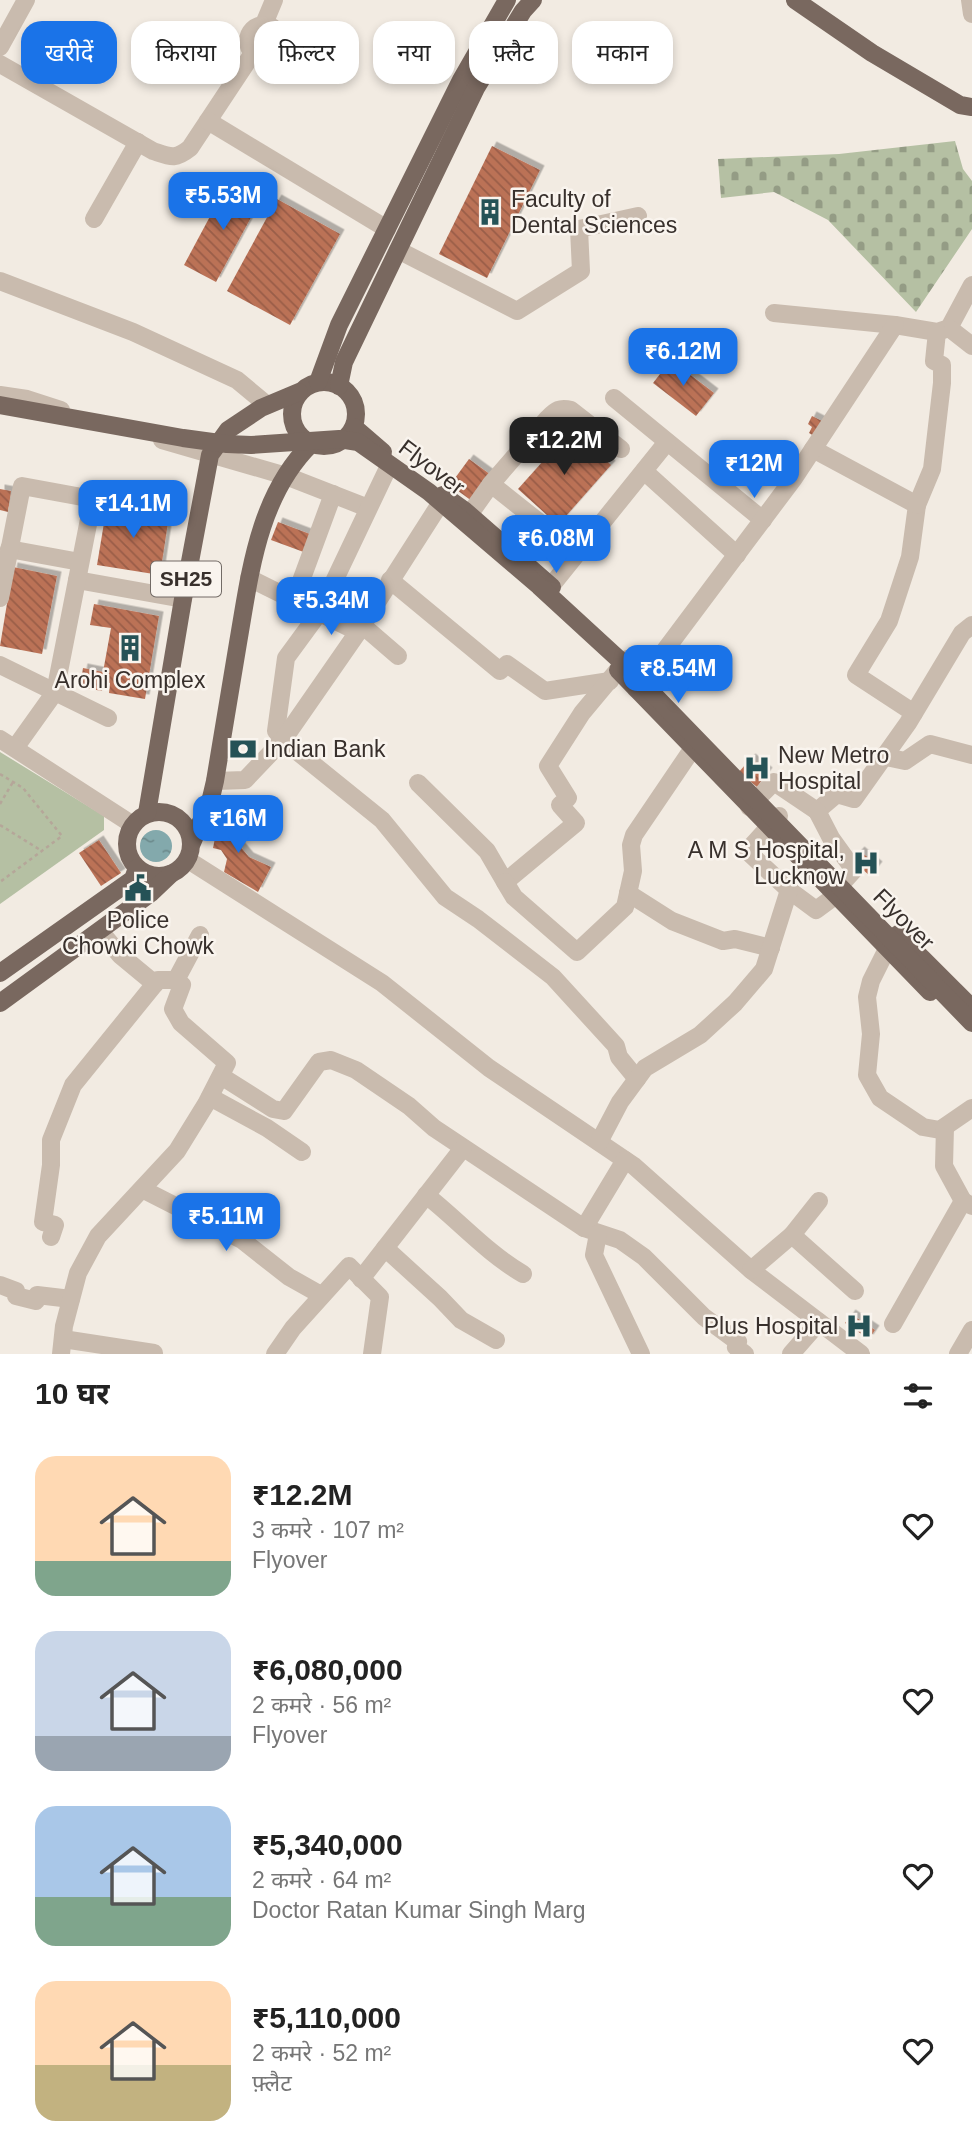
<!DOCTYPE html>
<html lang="hi">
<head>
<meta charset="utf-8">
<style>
  body { margin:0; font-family:Arial,"Noto Sans Devanagari",sans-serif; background:#f6f6f6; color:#222; height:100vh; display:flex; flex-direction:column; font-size:26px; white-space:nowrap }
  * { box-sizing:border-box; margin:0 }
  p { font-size:23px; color:#767676 }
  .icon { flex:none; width:38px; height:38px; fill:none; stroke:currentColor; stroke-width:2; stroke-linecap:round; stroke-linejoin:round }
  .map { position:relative; height:1354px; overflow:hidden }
  .drawer { display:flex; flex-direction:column; background:#fff; flex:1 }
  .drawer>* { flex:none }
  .hud { position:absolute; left:21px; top:21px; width:931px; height:63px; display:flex; gap:14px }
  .price { position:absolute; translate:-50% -60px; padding:0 16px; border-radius:14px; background:#1a73e8; color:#fff; font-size:23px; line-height:46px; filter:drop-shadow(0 2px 4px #0008) }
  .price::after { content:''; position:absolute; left:50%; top:42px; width:21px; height:16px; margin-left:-10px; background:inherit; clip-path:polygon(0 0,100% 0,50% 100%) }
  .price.active { background:#222; color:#fff }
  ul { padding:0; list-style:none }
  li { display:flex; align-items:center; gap:21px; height:175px; padding:0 35px }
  li span { display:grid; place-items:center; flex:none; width:196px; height:140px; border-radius:21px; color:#555 }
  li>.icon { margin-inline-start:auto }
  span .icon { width:84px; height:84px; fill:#fffc; stroke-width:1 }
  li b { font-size:30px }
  h2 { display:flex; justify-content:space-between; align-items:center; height:84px; padding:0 35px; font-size:30px }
  .chip { padding:0 24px; border-radius:21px; background:#fff; box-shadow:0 4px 10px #0003; font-size:24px; line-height:63px }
  .chip.active { background:#1a73e8; color:#fff }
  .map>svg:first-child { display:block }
  .cemetery { fill:url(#cemetery-stones) }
  .park { fill:#b5c0a3 }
  .water { fill:url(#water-ripples) }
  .building { fill:url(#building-back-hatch); filter:url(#shadow) }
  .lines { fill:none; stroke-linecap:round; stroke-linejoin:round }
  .path { stroke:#b5a699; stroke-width:2.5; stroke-dasharray:3.5 3.5; stroke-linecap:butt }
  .minor { stroke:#c9bbae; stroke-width:18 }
  .major { stroke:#79685f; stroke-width:18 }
  .major-bridge { stroke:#79685f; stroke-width:18 }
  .labels { text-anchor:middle; stroke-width:5; stroke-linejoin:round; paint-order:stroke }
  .shield { fill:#f9f4ee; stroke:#726b66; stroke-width:2 }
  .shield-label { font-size:21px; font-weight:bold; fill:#38302c }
  .poi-label { font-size:23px; fill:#38302c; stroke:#f9f4ee; text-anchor:start }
  .street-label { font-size:23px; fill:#38302c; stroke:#f9f4ee }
</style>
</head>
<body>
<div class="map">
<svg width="972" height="1354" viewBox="0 0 972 1354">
  <defs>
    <pattern id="cemetery-stones" width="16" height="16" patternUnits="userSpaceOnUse" patternTransform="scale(1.75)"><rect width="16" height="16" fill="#b5c0a3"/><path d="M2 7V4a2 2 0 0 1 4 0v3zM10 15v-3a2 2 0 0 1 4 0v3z" fill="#949c85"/></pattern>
    <pattern id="water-ripples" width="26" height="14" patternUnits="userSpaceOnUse" patternTransform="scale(1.75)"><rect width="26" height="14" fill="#83a9ac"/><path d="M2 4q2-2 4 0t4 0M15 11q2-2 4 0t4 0" fill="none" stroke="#6c8a8c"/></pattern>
    <pattern id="building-back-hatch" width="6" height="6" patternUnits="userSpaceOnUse" patternTransform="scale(1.75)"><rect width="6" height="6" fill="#bb7257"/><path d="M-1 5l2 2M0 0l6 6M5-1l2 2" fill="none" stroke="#995e48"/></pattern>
    <filter id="shadow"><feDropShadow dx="4.5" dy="-4.5" stdDeviation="0" flood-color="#0004"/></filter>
  </defs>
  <rect width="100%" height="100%" fill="#f2ebe2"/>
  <path class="cemetery" d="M955 141 963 169 972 181V229L916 312 828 220 774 192 721 198 718 159 839 154Z"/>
  <path class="park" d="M0 752 104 816V830L0 904Z"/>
  <circle class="water" cx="156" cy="846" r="16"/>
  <g class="building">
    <path d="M492 146 540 170 487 278 439 254Z"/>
    <path d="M229 181 261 199 216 282 184 265Z"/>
    <path d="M277 199 340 234 290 325 227 291Z"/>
    <path d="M671 360 714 393 696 416 653 383Z"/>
    <path d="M812 416 822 421 814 436 809 433 812 427 808 424Z"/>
    <path d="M571 430 611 465 558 525 518 489Z"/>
    <path d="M469 459 495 478 476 504 450 485Z"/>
    <path d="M0 489 11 491 8 512 0 510Z"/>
    <path d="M107 505 169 516 160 575 97 565Z"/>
    <path d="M278 522 315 536 309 554 271 540Z"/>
    <path d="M13 567 57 576 42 654 0 646Z"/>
    <path d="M94 604 159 616 145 699 109 693 110 683 103 682 102 691 80 687 83 668 103 672 111 628 90 625Z"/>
    <path d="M751 758 768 772 757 787 739 772Z"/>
    <path d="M220 813 237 816 235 834 239 845 249 857 271 867 258 892 224 872 227 859 221 850 213 848Z"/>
    <path d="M99 840 121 873 101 886 79 853Z"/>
    <path d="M860 851 878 866 870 876 852 860Z"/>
    <path d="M851 1314 875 1330 869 1339 845 1323Z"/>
  </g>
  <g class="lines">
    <g class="path">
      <path d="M0 774 23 788 62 836 0 882"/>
      <path d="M0 804 13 782"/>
      <path d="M0 825 42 851"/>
    </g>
    <g class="minor">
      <path d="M970 0 972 14"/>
      <path d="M264 24 274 0"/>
      <circle cx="264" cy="41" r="16"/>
      <path d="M0 47 26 0"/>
      <path d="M0 64 153 151C171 157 175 160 190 148L253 53"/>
      <path d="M208 121 387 229"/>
      <path d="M94 219 138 142"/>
      <path d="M398 250 517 311 581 271 579 229 638 216"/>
      <path d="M0 281 133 332 237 380 267 405"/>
      <path d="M774 313 895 325 937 332 949 328 972 285"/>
      <path d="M949 328 972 346"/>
      <path d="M0 395 27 399 61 410"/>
      <path d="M614 398 763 520"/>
      <path d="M162 440 286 476 368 508"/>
      <path d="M813 449 917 505 910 557 889 621 856 675 914 713"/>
      <path d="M387 470 319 613 286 658 276 731 283 740 382 820 445 897 478 919 553 977 616 1046 619 1057 637 1079"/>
      <path d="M644 471 737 555"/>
      <path d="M917 505 932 469 942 383V365L934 361 937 332"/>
      <path d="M469 515 491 484"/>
      <path d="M9 549 80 562"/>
      <path d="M578 553 491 484 548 418C556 410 560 407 571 410L621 449"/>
      <path d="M249 578 358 632"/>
      <path d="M77 580 183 599"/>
      <path d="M390 580 500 671 507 664 545 691 610 681"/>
      <path d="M551 586 667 442"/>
      <path d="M0 598 22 486 93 499 55 692 15 748"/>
      <path d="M294 600 333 494"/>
      <path d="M362 625 398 656"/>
      <path d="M0 665 108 718"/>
      <path d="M636 689 794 478 895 325"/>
      <path d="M0 739 133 825"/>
      <path d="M886 757 905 761 930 744 972 755"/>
      <path d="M215 781 245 780 283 740 358 632 445 496"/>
      <path d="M418 783 487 851 505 882 576 823 560 805 568 798 548 766 582 713 627 659"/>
      <path d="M749 807 774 782 817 811 837 794 854 799 908 723 962 633 972 625"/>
      <path d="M817 811 831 838 854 870 844 881"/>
      <path d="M779 816 747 851 789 890 816 910 835 896"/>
      <path d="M188 860 382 983 489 1068 634 1166 751 1270 861 1354"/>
      <path d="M505 882 514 897 577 952 625 907 633 871 631 845 634 835 693 748"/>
      <path d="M628 893 672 921 723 941 735 939 771 948"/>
      <path d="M100 931 120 955 155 984"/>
      <path d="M887 949 871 981 867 997 871 1034 867 1075 880 1098 923 1127 940 1130 972 1108"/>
      <path d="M221 1076 273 1109 284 1111 319 1062 331 1060 356 1070 409 1106 434 1128 584 1228 620 1240 644 1257 704 1317 738 1342 736 1347 745 1354"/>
      <path d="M210 1097 267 1128 302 1152"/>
      <path d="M945 1127 944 1166 963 1201"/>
      <path d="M599 1142 620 1102 645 1068 700 1035 735 1003 764 969 789 890"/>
      <path d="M142 1189 242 1240 289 1277 321 1295"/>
      <path d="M426 1195C459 1221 487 1253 523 1274"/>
      <path d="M584 1228 625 1160"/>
      <path d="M598 1234 594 1255 641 1354"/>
      <path d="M792 1235 855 1291"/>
      <path d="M51 1237 55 1225 43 1222 51 1165V1140L73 1085 158 980H176"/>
      <path d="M385 1248 440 1298 461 1320 496 1340"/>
      <path d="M751 1270 792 1235 819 1201"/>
      <path d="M361 1279 463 1148"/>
      <path d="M0 1285 16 1291V1296L36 1301 37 1295 71 1299"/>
      <path d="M893 1324 963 1201 972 1206"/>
      <path d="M63 1339 154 1353"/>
      <path d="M61 1354 64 1326 78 1273 98 1236 177 1151 206 1104 227 1063 181 1023 173 1009 182 985 176 980 200 935"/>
      <path d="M275 1354 293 1328 349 1266 380 1297 372 1354"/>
      <path d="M791 1354 819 1322"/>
      <path d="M958 1354 972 1330"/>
    </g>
    <g class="major">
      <path d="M795 0 872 53 960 105 972 107"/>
      <circle cx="324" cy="414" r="32"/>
      <path d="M318 382 339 325 461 80 507 0"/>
      <path d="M339 386 344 362 476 88 523 11 533 0"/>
      <path d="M354 427 383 452"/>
      <path d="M443 495 464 510 552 587"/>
      <path d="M618 670 930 992"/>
      <circle cx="159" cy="844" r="32"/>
      <path d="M147 813 183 599 210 455 228 430 261 408 299 392"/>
      <path d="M192 843 211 798 215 781C223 735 230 689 238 643 250 574 258 496 311 444"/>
      <path d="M898 934 972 1008"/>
      <path d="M0 973 133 879 137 868"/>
      <path d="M0 1003 151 893 171 874"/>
    </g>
    <path class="major-bridge" d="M0 405 183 438 227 444 251 445 339 439 358 442 429 492 539 586 625 665 972 1023"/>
  </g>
  <defs>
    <symbol id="building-bare" viewBox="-9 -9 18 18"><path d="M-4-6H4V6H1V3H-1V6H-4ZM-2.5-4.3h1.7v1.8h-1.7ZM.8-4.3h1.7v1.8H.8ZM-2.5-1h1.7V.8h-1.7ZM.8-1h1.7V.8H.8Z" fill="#255256" stroke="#f9f4ee" stroke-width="2.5" paint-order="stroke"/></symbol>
    <symbol id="bank-bare" viewBox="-9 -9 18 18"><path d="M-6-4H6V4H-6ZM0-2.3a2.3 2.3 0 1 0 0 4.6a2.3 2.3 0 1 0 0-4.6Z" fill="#255256" stroke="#f9f4ee" stroke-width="2.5" paint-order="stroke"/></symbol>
    <symbol id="hospital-bare" viewBox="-9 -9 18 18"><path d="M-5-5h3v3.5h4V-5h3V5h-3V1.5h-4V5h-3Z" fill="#255256" stroke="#f9f4ee" stroke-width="2.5" paint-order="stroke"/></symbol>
    <symbol id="civic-bare" viewBox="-9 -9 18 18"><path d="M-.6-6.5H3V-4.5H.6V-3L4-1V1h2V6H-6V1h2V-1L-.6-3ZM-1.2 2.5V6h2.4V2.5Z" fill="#255256" stroke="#f9f4ee" stroke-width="2.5" paint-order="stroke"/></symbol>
  </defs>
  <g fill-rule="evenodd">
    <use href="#building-bare" x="471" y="193" width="38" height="38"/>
    <use href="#building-bare" x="111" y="629" width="38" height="38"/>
    <use href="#bank-bare" x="224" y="730" width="38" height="38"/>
    <use href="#hospital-bare" x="738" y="749" width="38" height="38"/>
    <use href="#hospital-bare" x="847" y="844" width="38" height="38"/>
    <use href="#civic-bare" x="119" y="869" width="38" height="38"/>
    <use href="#hospital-bare" x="840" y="1307" width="38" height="38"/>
  </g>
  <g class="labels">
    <rect class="shield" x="151" y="561.5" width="70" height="35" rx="5"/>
    <g class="shield-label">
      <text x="186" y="586">SH25</text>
    </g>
    <g class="poi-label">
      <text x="511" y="207">Faculty of<tspan x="511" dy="26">Dental Sciences</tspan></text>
      <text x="130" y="688" text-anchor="middle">Arohi Complex</text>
      <text x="264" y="757">Indian Bank</text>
      <text x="778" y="763">New Metro<tspan x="778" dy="26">Hospital</tspan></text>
      <text x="845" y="858" text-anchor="end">A M S Hospital,<tspan x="845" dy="26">Lucknow</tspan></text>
      <text x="138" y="928" text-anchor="middle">Police<tspan x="138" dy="26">Chowki Chowk</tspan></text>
      <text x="838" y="1334" text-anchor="end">Plus Hospital</text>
    </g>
    <g class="street-label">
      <text transform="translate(432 467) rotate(37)" y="8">Flyover</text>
      <text transform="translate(904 919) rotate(45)" y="8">Flyover</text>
    </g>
  </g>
</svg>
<b class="price" style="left:223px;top:232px">₹5.53M</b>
<b class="price" style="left:683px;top:388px">₹6.12M</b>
<b class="price active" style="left:564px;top:477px">₹12.2M</b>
<b class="price" style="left:754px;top:500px">₹12M</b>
<b class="price" style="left:133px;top:540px">₹14.1M</b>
<b class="price" style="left:556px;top:575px">₹6.08M</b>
<b class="price" style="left:331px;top:637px">₹5.34M</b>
<b class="price" style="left:678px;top:705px">₹8.54M</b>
<b class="price" style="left:238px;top:855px">₹16M</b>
<b class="price" style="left:226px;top:1253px">₹5.11M</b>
<div class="hud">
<a class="chip active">खरीदें</a>
<a class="chip">किराया</a>
<a class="chip">फ़िल्टर</a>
<a class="chip">नया</a>
<a class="chip">फ़्लैट</a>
<a class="chip">मकान</a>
</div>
</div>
<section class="drawer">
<h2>10 घर<svg class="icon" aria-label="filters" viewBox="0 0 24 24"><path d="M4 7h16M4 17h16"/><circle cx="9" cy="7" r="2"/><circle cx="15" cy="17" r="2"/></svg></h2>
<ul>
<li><span style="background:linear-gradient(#ffd9b3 75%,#7fa58c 0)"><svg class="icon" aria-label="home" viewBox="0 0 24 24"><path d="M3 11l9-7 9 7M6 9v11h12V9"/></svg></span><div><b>₹12.2M</b><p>3 कमरे · 107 m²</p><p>Flyover</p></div><svg class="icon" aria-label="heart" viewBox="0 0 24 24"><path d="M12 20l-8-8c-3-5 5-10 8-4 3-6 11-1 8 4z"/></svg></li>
<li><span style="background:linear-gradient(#c9d6e8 75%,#9aa5b1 0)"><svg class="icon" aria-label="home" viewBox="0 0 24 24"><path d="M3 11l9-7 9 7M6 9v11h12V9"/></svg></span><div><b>₹6,080,000</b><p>2 कमरे · 56 m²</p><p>Flyover</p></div><svg class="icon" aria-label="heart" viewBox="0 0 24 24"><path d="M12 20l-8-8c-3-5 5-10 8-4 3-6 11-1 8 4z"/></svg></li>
<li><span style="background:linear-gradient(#a9c7e8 65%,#7fa58c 0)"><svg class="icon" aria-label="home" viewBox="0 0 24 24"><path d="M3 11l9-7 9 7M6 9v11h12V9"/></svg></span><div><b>₹5,340,000</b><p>2 कमरे · 64 m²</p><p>Doctor Ratan Kumar Singh Marg</p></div><svg class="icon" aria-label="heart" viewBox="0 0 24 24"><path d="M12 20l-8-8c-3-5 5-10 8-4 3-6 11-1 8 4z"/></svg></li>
<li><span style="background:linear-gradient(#ffd9b3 60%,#c2b280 0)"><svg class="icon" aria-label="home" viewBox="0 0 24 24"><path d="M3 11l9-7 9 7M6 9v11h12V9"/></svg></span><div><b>₹5,110,000</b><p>2 कमरे · 52 m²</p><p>फ़्लैट</p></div><svg class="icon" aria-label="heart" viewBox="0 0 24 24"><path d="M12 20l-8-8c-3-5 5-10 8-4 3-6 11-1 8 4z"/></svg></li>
</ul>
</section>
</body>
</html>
